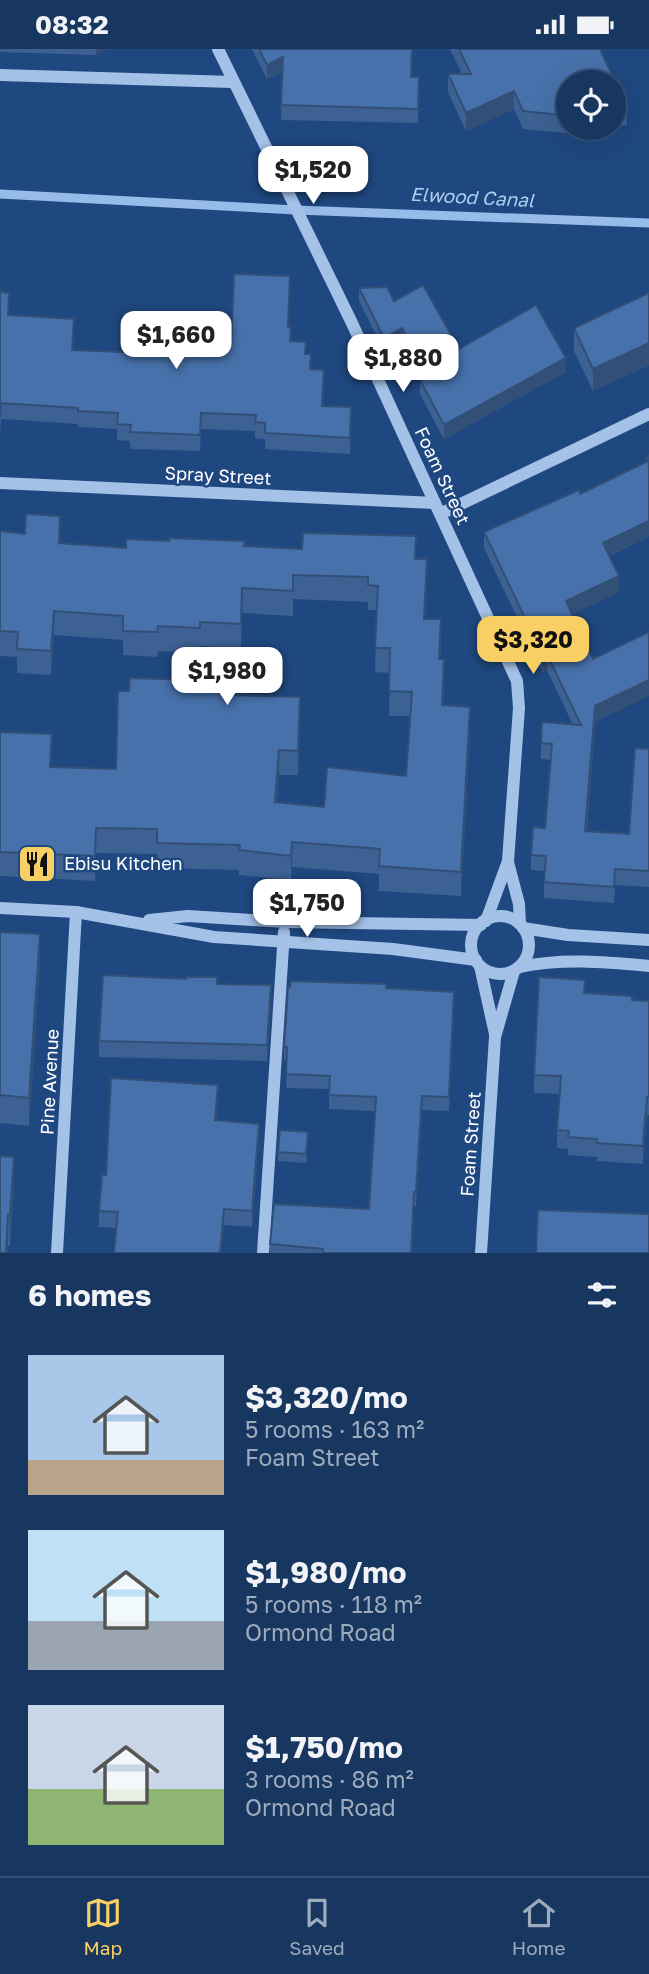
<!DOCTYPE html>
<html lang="en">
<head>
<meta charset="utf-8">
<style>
  body { margin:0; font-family:"Golos Text",sans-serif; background:#203e66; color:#f1f3f6; height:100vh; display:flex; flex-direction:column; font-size:26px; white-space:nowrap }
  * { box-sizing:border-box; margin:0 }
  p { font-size:23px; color:#9eabbd }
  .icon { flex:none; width:38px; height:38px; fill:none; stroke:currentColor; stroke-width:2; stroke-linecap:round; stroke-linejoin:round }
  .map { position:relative; height:1204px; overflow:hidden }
  .panel { display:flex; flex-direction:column; background:#173660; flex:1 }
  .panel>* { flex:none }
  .tools { position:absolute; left:556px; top:21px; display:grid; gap:14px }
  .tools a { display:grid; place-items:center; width:70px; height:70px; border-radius:50%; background:#173660; box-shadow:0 7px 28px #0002,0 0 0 2px #365075; font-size:35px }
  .price { position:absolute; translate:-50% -60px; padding:0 16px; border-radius:14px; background:#fff; color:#222; font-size:23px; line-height:46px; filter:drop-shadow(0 2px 4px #0008) }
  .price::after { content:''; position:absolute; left:50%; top:42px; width:21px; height:16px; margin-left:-10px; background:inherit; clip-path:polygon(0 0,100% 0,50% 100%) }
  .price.current { background:#f7cf64; color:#111 }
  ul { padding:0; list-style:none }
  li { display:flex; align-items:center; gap:21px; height:175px; padding:0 28px }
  li span { display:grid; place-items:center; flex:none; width:196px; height:140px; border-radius:0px; color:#555 }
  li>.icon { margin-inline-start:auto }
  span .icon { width:84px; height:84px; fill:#fffc; stroke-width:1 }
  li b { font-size:30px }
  h2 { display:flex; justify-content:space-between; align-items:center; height:84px; padding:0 28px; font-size:30px }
  .status { display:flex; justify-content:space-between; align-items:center; height:49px; padding:0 35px; background:#173660; direction:ltr }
  .status svg { height:19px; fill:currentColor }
  .tabs { display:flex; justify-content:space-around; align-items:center; height:98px; border-top:2px solid #365075; background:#173660; font-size:19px; color:#9eabbd }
  .tabs a { display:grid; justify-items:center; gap:4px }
  .tabs .current { color:#f7cf64 }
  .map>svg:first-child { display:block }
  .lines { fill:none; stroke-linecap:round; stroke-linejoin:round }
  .stream { stroke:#97bcea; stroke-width:9 }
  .minor { stroke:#a4c2e8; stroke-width:12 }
  .wall { fill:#3d6192 }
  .shaded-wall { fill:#324f77 }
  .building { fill:#4771aa; stroke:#324f77; stroke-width:2 }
  .labels { text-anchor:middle; stroke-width:5; stroke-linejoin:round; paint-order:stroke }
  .street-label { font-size:18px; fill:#fff; stroke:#1f4880 }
  .poi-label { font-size:18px; fill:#fff; stroke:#1f4880; text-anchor:start }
  .water-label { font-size:19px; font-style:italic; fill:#afccf0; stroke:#1f4880 }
</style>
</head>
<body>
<div class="status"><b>08:32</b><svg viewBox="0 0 49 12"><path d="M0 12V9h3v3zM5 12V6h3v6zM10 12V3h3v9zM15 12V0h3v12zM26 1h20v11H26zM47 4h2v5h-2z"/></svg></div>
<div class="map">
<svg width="649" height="1204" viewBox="0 0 649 1204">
  <rect width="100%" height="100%" fill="#1f4880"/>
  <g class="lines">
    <path class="stream" d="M0 145 296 161 649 174"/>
    <g class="minor">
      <path d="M218 0 351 272 517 632 519 659 508 812 486 872"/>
      <path d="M0 26 233 33"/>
      <path d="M0 434 435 454"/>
      <path d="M440 465 649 365"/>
      <path d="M508 813 519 855 520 875"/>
      <path d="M0 859 76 863 214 888 393 900 476 911"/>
      <circle cx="500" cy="896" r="29"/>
      <path d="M149 871 188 867 285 873 481 876"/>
      <path d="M523 879 568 886 649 891"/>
      <path d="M480 917 495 985"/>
      <path d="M519 918C563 909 605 913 649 917"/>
      <path d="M57 1204 76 863"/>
      <path d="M263 1204 284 883"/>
      <path d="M481 1204 495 988 514 922"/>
    </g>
  </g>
  <g class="wall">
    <path d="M0 0H107L96 6 0 3Z"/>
    <path d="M252 0H412V28H419L418 74 281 71 282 23 267 30Z"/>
    <path d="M450 0H600L627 59V76L614 78V33H569V79H612L575 85 523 80 514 60 466 82 448 43V25H462Z"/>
    <path d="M359 239 394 252 459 300 566 323 444 390 420 345V331L422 330 402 293 384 302 359 252Z"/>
    <path d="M0 243 9 266 74 286 73 301 123 303 159 284 158 294 231 297 290 243 288 278 291 292 306 305 311 320 324 337 323 357 351 374 350 405 265 400V390L255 389V382L201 380 200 402 130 400V392L117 391V380L78 378V375L1 370 0 384Z"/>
    <path d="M649 244V316L593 342 574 302V279Z"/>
    <path d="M649 407V487L609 507 619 543 572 565 595 673 587 782 629 785 649 700V838L615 836 614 854 544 849V822L531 821V806L545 779 551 711 541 710V694L573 676 547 621 543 623 484 499V483L580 445 646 413V408Z"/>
    <path d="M0 482 60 494 126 499 245 497 416 510 427 535 425 570 441 595 440 610 444 635 443 656 470 683 461 847 379 842V825L292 818 291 831 239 826V821L157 819V805L96 804 95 832 0 827V683L51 718 116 720 197 641 230 646 300 673 298 726H279L277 753 324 758 406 727 410 667H389L390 624 375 623 377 561H368V553L293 550V567L242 564 241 599 200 597V604L158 602 157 608 123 606V591L54 586 51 626 17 624V608L0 607Z"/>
    <path d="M0 883 40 913 29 1077 0 1074Z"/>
    <path d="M217 935 271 952 267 1012 99 1008V992Z"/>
    <path d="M386 939 454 956 449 1062 422 1061 416 1157H414L412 1204H270V1195L369 1160 375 1062 329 1060V1040L286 1039 287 1012H284V998Z"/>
    <path d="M585 944 632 951 649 952V1066H647L643 1115 597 1112V1108L568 1106V1100L557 1099V1081L560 1045 534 1044V1026Z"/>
    <path d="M218 1052 216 1071 259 1091 252 1178 224 1176 221 1204H114L116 1179 99 1178V1162L106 1126Z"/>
    <path d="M308 1091 306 1114 278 1112V1103Z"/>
    <path d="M14 1139 10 1197H8V1204H0Z"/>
  </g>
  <g class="shaded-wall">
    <path d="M96 0H107L96 6Z"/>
    <path d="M283 8V22L267 30V16Z"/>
    <path d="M514 42V60L466 82V64Z"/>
    <path d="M402 279V293L384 302V289Z"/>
    <path d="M649 294V316L593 342V320Z"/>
    <path d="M566 309V323L444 390V376Z"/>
    <path d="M649 472V487L603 509V494Z"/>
    <path d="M427 510V535L424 594V570Z"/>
    <path d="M619 527V543L566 568V552Z"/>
    <path d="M242 539V564L241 599V575Z"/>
    <path d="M54 562V586L51 626V602Z"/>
    <path d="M547 605V621L543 623V607Z"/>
    <path d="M649 631V647L595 673 585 798V782L595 657Z"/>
    <path d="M300 648V673L298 726V702Z"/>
    <path d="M470 658V683L461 847V823Z"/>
    <path d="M279 701V726L275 777V753Z"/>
    <path d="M96 779V804L95 832V807Z"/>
    <path d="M292 793V818L291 831V807Z"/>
    <path d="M40 885V913L29 1077V1049Z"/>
    <path d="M271 936V952L267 1012V996Z"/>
    <path d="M454 943V956L449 1062V1048Z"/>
    <path d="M218 1036V1052L215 1087V1071Z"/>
    <path d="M422 1047V1061L416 1157V1143Z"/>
    <path d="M647 1048V1066L643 1115V1097Z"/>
    <path d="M259 1075V1091L252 1178V1162Z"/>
    <path d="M14 1108V1139L10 1197V1166Z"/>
    <path d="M224 1160V1176L221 1204H220Z"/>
    <path d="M8 1166V1204H6Z"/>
  </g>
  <g class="building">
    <path d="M259 0H412L411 28H419L418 60 281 56 283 8 267 16Z"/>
    <path d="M459 0H600L627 59 614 61V33H569V67L523 62 514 42 466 64 448 25H471Z"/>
    <path d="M234 225 290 227 288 278H291L290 292 306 293 305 305H311L310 320 324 321 322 357 351 358 350 389 265 384V374L255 373 256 366 201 364 200 386 130 383 131 376 117 375 118 364 78 362V359L1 354 0 368V243L9 244 8 266 74 270 72 301 123 303 125 273 135 274 136 266 159 268 157 294 231 297Z"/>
    <path d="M423 236 459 300 536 256 566 309 444 376 420 331 428 327 402 279 384 289 359 239 387 238 394 252Z"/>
    <path d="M649 244V294L593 320 574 279Z"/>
    <path d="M649 407V472L603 494 619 527 566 552 593 610 649 583V631L595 657 585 782 629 785 635 699 649 700V822L615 820 614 838 544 833 546 807 531 806 533 778 545 779 552 695 541 694 542 673 581 676 547 605 543 607 484 483 579 441 580 445 648 412 646 408Z"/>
    <path d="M26 465 60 467 59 494 126 499V490L169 492V489L245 492 244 497 302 500 303 484 416 487 415 510H427L424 570H441L439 610H444L442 656 470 658 461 823 379 817 380 800 292 793 291 807 239 801 240 796 157 794V780L96 779 95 807 0 803V683L52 685 50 718 116 720 118 642H129L130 629 197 631V641L230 642V646L300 648 298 702 279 701 275 753 324 758 327 718 406 727 412 643 389 642 390 599H375L378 537 368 536V528L293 526V542L242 539 241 575 200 573V579L158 577 157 583 123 582V567L54 562 51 602 17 600 18 583 0 582V482L25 485Z"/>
    <path d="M0 883 40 885 29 1049 0 1046Z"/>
    <path d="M103 926 186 930V928H217V935L271 936 267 996 99 992Z"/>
    <path d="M539 928 585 931 584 944 632 947V951L649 952V1048H647L643 1097 597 1094V1090L568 1088 569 1082 557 1081 561 1027 534 1026Z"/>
    <path d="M291 932 387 935 386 939 454 943 449 1048 422 1047 416 1143H414L411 1204H323V1200L270 1195 274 1155 369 1160 376 1048 329 1046 330 1027 286 1025 287 998H284L288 938H290Z"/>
    <path d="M111 1029 218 1036 215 1071 259 1075 252 1162 224 1160 220 1204H114L118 1163 99 1162 102 1126H106Z"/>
    <path d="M280 1081 308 1083 306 1105 278 1103Z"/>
    <path d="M0 1107 14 1108 10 1166H8L6 1204H0Z"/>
    <path d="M538 1161 649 1165V1204H536Z"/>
  </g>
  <defs>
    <symbol id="restaurant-square" viewBox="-11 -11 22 22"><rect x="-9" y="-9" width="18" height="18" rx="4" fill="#f7cf64" stroke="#1f4880"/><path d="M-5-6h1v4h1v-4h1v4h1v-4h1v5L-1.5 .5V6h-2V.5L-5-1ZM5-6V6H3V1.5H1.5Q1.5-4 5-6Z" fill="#111"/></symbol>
  </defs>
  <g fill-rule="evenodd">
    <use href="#restaurant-square" x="15" y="793" width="44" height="44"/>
  </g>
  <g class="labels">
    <g class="street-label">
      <text transform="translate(218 427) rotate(3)" y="6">Spray Street</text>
      <text transform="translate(442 427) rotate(65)" y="6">Foam Street</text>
      <text transform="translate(50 1033) rotate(-87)" y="6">Pine Avenue</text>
      <text transform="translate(471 1095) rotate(-86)" y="6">Foam Street</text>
    </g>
    <g class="poi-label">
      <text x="64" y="821">Ebisu Kitchen</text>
    </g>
    <g class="water-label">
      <text transform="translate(472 148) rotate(3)" y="7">Elwood Canal</text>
    </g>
  </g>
</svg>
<div class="tools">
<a><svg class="icon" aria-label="locate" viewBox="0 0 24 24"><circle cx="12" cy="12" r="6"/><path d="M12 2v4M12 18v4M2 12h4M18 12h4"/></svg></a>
</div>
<b class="price" style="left:313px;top:157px">$1,520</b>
<b class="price" style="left:176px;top:322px">$1,660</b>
<b class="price" style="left:403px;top:345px">$1,880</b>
<b class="price current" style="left:533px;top:627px">$3,320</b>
<b class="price" style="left:227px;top:658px">$1,980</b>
<b class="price" style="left:307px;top:890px">$1,750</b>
</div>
<section class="panel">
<h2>6 homes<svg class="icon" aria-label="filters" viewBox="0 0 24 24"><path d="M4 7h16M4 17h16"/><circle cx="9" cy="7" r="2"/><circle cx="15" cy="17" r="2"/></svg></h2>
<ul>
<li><span style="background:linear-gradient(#a9c7e8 75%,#b9a48a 0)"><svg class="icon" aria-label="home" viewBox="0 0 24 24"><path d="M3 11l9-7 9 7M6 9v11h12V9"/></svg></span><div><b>$3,320/mo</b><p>5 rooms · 163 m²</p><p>Foam Street</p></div></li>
<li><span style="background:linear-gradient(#bfe0f5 65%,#9aa5b1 0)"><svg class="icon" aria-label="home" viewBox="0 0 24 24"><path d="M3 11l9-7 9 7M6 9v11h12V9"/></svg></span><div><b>$1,980/mo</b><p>5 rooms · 118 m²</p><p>Ormond Road</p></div></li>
<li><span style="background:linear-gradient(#c9d6e8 60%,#8fb573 0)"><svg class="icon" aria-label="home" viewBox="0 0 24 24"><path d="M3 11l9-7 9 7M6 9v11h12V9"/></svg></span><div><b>$1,750/mo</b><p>3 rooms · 86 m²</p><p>Ormond Road</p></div></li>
</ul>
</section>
<nav class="tabs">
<a class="current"><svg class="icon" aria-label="map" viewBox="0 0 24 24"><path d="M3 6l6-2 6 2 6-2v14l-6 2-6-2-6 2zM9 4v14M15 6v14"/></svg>Map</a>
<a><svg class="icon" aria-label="saved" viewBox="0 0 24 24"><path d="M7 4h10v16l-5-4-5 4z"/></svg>Saved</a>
<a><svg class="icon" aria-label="home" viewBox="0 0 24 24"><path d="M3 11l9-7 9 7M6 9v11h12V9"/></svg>Home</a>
</nav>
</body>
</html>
